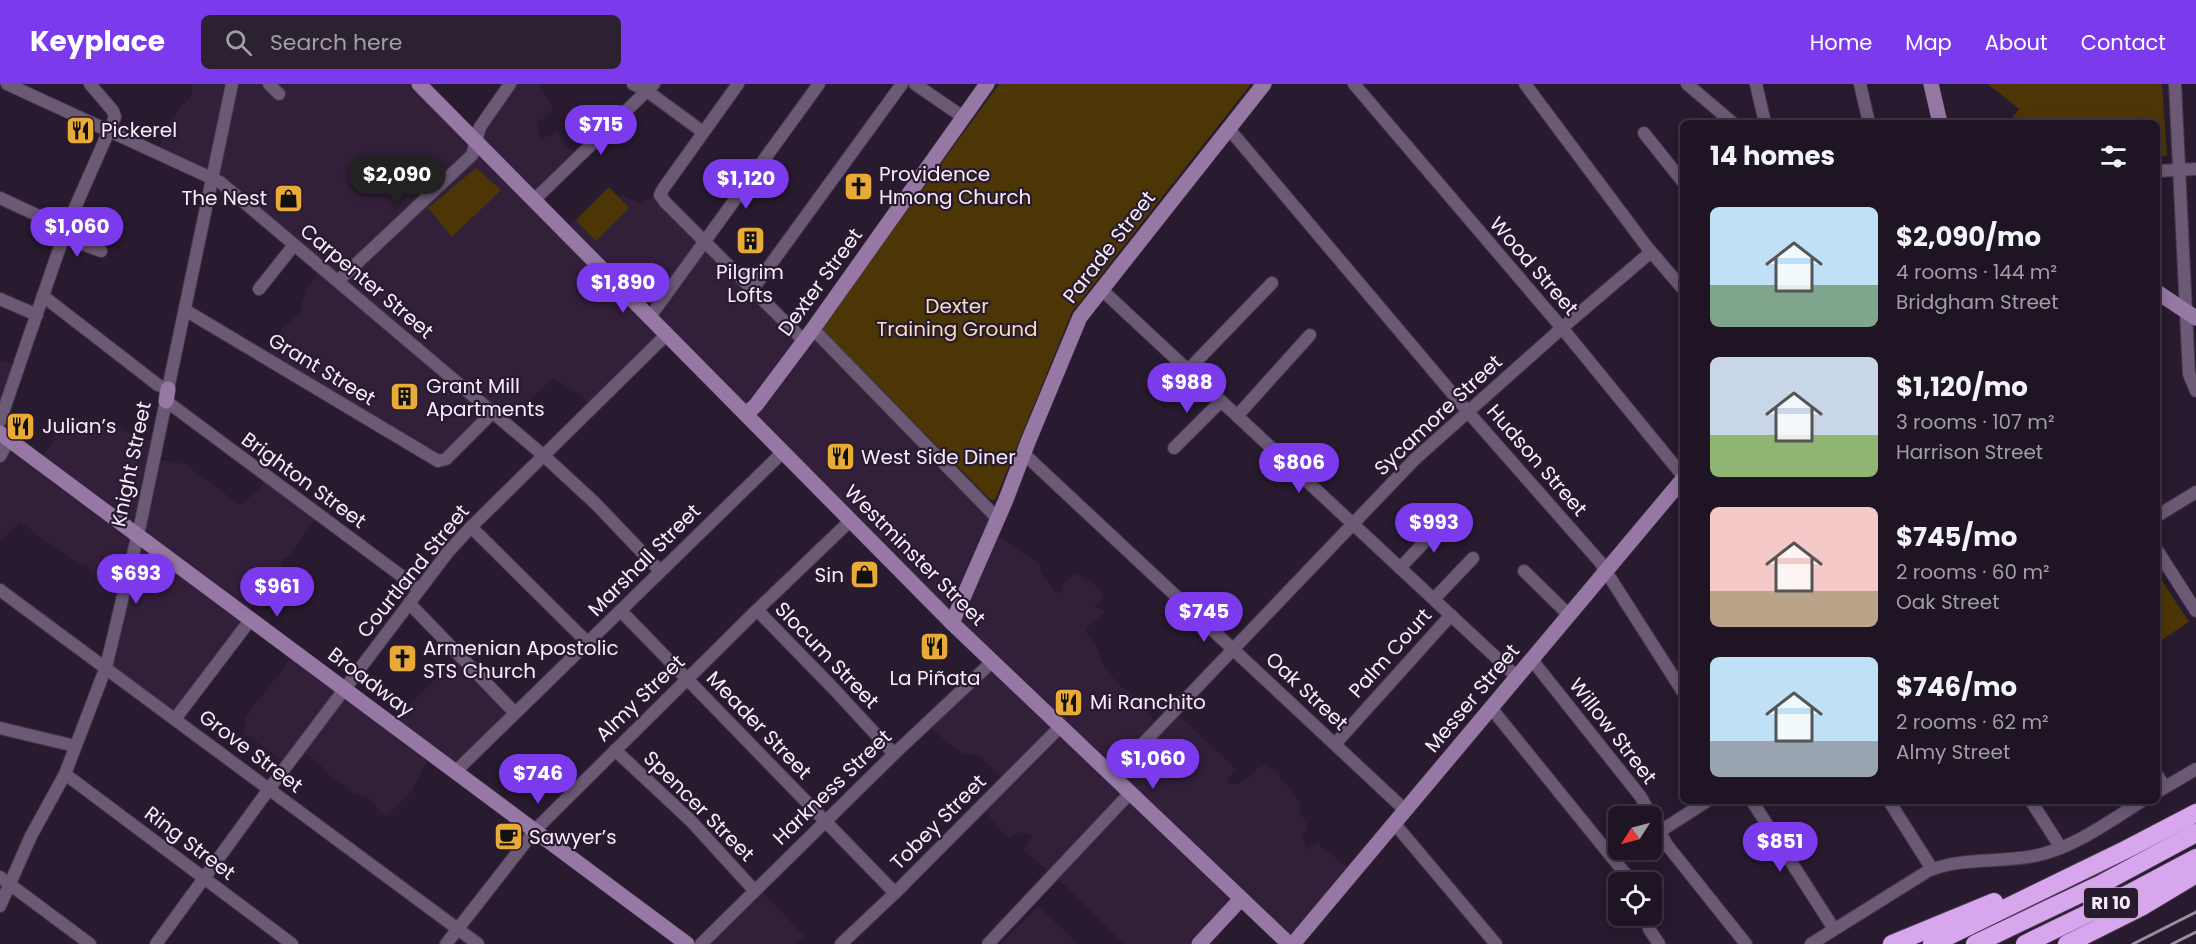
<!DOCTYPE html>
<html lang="en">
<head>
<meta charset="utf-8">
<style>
  body { margin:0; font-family:Poppins,sans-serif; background:#2b2130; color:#f1f3f6; height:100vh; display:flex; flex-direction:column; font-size:22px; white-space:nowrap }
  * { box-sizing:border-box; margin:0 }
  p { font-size:20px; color:#a19ea6 }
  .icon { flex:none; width:33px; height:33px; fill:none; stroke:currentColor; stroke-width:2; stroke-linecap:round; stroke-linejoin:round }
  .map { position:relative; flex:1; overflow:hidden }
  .sheet { position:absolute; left:1680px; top:36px; width:480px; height:684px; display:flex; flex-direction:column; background:#1e1423; border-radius:9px; box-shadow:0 3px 15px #0003,0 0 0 2px #3c3341 }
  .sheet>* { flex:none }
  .needle { width:39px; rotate:234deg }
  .tools { position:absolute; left:1608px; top:722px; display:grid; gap:12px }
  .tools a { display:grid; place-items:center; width:54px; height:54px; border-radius:9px; background:#1e1423; box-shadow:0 3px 15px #0003,0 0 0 2px #3c3341; font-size:30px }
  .price { position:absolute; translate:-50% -51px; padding:0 14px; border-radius:21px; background:#7c3aed; color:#fff; font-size:20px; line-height:39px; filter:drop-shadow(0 2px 3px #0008) }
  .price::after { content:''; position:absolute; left:50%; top:36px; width:18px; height:14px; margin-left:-9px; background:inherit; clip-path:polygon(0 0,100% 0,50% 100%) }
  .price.selected { background:#222; color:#fff }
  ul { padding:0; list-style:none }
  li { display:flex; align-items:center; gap:18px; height:150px; padding:0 30px }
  li span { display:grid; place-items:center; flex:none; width:168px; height:120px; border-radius:9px; color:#555 }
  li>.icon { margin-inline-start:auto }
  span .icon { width:72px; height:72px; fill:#fffc; stroke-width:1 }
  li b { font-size:26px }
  h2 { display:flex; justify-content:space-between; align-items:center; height:72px; padding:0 30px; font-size:26px }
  header { display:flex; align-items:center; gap:36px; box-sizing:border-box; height:84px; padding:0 30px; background:#7c3aed; color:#fff }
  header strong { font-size:28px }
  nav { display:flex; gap:33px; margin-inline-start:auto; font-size:21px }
  .search { width:420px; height:54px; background:#2b2130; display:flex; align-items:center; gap:15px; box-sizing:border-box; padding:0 21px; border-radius:9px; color:#a19ea6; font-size:22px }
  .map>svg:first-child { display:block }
  .built { fill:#321f3a }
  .green { fill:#4d3605 }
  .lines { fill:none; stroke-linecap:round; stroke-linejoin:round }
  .street-casing { stroke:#45384c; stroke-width:14 }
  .secondary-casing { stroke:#45384c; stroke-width:16 }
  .highway-casing { stroke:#45384c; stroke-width:20 }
  .street { stroke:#6c5975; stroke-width:12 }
  .secondary { stroke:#9778a5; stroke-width:15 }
  .highway { stroke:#d8a6ed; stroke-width:18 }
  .rail { stroke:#998d9f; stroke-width:3 }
  .labels { text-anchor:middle; stroke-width:4.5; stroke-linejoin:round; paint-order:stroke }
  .shield { fill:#281a2f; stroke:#b9aebe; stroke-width:1.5 }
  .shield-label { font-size:18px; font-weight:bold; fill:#f7edfc }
  .poi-label { font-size:20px; fill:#f7edfc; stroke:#281a2f; text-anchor:start }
  .street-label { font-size:20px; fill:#f7edfc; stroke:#281a2f }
  .park-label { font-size:20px; fill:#f7dfb9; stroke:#281a2f }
</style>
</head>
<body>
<header>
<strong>Keyplace</strong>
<div class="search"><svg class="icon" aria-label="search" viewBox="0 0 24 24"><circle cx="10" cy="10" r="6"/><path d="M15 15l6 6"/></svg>Search here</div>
<nav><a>Home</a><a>Map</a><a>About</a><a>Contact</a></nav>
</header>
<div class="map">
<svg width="2196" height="860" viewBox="0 0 2196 860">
  <rect width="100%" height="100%" fill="#281a2f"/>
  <g class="built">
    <path d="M192 0H425L474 50 511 0H539L552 22V28L537 40 540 47 538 50 542 55 557 47 566 62 576 72 537 111 567 143 601 116H612L621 110 641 120 661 108 802 251 812 244 998 430 993 449 1039 480 1042 490 1057 510 1061 507 1063 499 1075 489 1100 504 1104 513 1094 522 1106 528 1088 543 1086 548 1100 569 1101 576 1119 602 1130 607 1157 641 1175 628 1237 686 1228 696 1229 700H1238L1250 692 1257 684 1265 681 1277 689 1300 718V729L1308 742 1302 753 1307 765 1319 759 1325 767 1339 776 1352 787 1292 858 1244 814 1198 860H1124L1072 808 1023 765 1033 752 1021 748 1008 755 980 722 1004 695 980 672 962 669 948 660 928 639 992 577 665 252 590 321 578 309 553 295 505 338 493 327 444 376 268 270 282 244 291 237 302 226 301 220 309 200 323 184 266 133 158 65 167 40 192 10Z"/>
    <path d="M0 276 19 282 1 346 42 374 54 357 56 350 76 332 91 344 108 336 136 352 157 358V375L185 380 240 421 255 409 267 394 317 433 288 473 281 476 282 480 176 633 108 583 121 516 98 509 95 495 86 479 79 481 20 438 0 458Z"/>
    <path d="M296 567 397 639 409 620 442 589 457 572 513 628 459 683 431 668 412 707 387 732 381 729 368 713 353 709 327 689 318 678 300 666 285 681 270 667 243 649 246 640 244 635Z"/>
    <path d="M758 803 804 852 796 860H700Z"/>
    <path d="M1038 822 1078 860H1001Z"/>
  </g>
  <g class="green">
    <path d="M999 0H1251L1072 228 995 416H991L821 245Z"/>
    <path d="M1988 0H2162L2167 72H2157V39H2008L2019 25Z"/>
    <path d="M476 84 501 106 452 153 428 124Z"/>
    <path d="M609 103 629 124 596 157 576 136Z"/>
    <path d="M2157 489 2189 538 2157 559Z"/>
  </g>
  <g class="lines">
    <defs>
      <g id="street">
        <path d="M7 0 220 98 543 371 595 419 660 487"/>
        <path d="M269 0 279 10"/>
        <path d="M633 0 647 7 703 48"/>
        <path d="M738 0 663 105 660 111 665 118 804 257"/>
        <path d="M915 0 963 33"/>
        <path d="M1354 0 1562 244 1683 392"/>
        <path d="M1525 0 1647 163 1683 205"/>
        <path d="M1687 0 1733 39"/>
        <path d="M1756 0 1765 39"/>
        <path d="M1860 0 1869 39"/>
        <path d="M2175 0 2189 290 2196 307"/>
        <path d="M1229 45 1468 328 1600 478 1683 608"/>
        <path d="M1644 49 1683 98"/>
        <path d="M2157 87 2196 85"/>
        <path d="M0 114 67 145"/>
        <path d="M534 116 654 0"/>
        <path d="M64 153 101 167"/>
        <path d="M338 197 472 71 480 43 510 0"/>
        <path d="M259 205 294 161"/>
        <path d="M752 206 902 0"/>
        <path d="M1102 206 1517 593"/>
        <path d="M43 212 158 301 168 305 232 0"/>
        <path d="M0 215 37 231"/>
        <path d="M185 226 438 377 446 375 492 329"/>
        <path d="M649 234 819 0"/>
        <path d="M813 245 998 435"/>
        <path d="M1188 286 1272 199"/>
        <path d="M1237 332 1310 251"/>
        <path d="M0 337 57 171 74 126 115 33 113 27 90 0"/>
        <path d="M1174 364 1221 317"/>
        <path d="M1023 369 1405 726"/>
        <path d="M0 372 9 356"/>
        <path d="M2157 432 2196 408"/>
        <path d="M471 443 588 559"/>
        <path d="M2157 466 2196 527"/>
        <path d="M1400 484 1446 435"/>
        <path d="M1524 487 1569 531"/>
        <path d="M0 506 478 860"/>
        <path d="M1434 515 1473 474"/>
        <path d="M409 519 515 629"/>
        <path d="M757 526 833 604 894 670"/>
        <path d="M621 527 895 809"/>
        <path d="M1532 576 1641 713 1667 761 1746 860"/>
        <path d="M1491 624 1632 798"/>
        <path d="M175 635 251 535"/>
        <path d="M0 644 75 662"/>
        <path d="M1335 660 1451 531"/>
        <path d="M615 666 691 737 754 806"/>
        <path d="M456 687 783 368"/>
        <path d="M65 690 292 860"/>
        <path d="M1113 691 1415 375 1562 244 1651 168"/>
        <path d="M2157 691 2165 703"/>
        <path d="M2157 708 2196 685"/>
        <path d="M1752 717 1834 845"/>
        <path d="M1889 717 1932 785"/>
        <path d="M2031 717 2061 764"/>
        <path d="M1394 739 1496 860"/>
        <path d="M1659 748 1707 717"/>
        <path d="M0 793 90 860"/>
        <path d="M0 822 31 752 65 690 106 583 141 437 166 317 419 505"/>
        <path d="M1646 831 1649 845 1659 860"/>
        <path d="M156 860 269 705 448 468 471 443 666 251"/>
        <path d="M446 860 535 746 757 526 851 436"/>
        <path d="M701 860 894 670 993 577"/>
        <path d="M841 860 895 809 1061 642"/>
        <path d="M988 860 1131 708"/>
        <path d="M1811 860 1928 787C1961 773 2000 779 2034 772 2074 764 2108 738 2142 717"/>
      </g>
      <g id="secondary">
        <path d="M419 0 952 539 1289 860"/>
        <path d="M1931 0 1940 39"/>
        <path d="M2157 208 2196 234"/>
        <path d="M166 317 168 305"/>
        <path d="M746 330 756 321 813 245 987 0"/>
        <path d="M0 349 687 860"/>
        <path d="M952 539 1005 418 1028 358 1080 233 1264 0"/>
        <path d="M1199 860 1240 816"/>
        <path d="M1293 860 1683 395"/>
      </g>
      <g id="highway">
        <path d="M1892 860 1994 818"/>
        <path d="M1932 860 2127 765 2196 729"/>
        <path d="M1975 860 2103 799 2196 749"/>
        <path d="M2025 860 2132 808 2196 774"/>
        <path d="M2067 860 2141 823 2196 790"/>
      </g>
    </defs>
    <use href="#street" class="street-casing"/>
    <use href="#secondary" class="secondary-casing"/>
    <use href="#highway" class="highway-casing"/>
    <use href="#street" class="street"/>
    <use href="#secondary" class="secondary"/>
    <use href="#highway" class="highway"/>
    <g class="rail">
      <path d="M2133 860 2196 828"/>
      <path d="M2172 860 2196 848"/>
    </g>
  </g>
  <defs>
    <symbol id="restaurant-square" viewBox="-11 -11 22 22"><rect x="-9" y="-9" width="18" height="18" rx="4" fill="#e8ab37" stroke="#281a2f"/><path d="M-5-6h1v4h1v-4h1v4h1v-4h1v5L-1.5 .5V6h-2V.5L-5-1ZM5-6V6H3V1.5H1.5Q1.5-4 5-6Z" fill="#111"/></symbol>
    <symbol id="church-square" viewBox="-11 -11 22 22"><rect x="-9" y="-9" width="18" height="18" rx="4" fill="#e8ab37" stroke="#281a2f"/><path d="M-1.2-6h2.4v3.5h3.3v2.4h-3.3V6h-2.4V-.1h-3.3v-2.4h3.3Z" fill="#111"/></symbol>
    <symbol id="shop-square" viewBox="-11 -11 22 22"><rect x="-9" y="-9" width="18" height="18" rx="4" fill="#e8ab37" stroke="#281a2f"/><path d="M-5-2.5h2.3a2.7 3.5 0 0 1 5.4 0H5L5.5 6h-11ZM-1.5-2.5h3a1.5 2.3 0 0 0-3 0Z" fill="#111"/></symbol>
    <symbol id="building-square" viewBox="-11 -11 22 22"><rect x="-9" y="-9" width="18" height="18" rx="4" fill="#e8ab37" stroke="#281a2f"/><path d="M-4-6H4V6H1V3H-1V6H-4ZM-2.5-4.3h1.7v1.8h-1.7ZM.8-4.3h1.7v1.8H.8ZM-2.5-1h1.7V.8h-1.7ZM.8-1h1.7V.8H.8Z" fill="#111"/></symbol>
    <symbol id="cafe-square" viewBox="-11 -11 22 22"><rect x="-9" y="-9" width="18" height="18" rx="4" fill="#e8ab37" stroke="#281a2f"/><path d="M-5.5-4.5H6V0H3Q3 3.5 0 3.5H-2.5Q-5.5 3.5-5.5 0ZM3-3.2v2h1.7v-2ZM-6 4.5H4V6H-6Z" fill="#111"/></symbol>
  </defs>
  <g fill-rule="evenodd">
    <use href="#restaurant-square" x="64" y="30" width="33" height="33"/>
    <use href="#church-square" x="842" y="86" width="33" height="33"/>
    <use href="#shop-square" x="272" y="98" width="33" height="33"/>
    <use href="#building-square" x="734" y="140" width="33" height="33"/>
    <use href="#building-square" x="388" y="296" width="33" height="33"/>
    <use href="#restaurant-square" x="4" y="326" width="33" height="33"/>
    <use href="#restaurant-square" x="824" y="356" width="33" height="33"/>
    <use href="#shop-square" x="848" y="474" width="33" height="33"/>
    <use href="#restaurant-square" x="918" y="546" width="33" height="33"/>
    <use href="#church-square" x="386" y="558" width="33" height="33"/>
    <use href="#restaurant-square" x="1052" y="602" width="33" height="33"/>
    <use href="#cafe-square" x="492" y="736" width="33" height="33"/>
  </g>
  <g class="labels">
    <rect class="shield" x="2084" y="804" width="54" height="30" rx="4.5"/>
    <g class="shield-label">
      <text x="2111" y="825">RI 10</text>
    </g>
    <g class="poi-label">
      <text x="101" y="53">Pickerel</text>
      <text x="879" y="97">Providence<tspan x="879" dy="23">Hmong Church</tspan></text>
      <text x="267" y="121" text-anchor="end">The Nest</text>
      <text x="750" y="195" text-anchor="middle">Pilgrim<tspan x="750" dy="23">Lofts</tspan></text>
      <text x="426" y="309">Grant Mill<tspan x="426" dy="23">Apartments</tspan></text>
      <text x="42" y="349">Julian’s</text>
      <text x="861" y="380">West Side Diner</text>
      <text x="844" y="498" text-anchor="end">Sin</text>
      <text x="423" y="571">Armenian Apostolic<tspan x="423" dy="23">STS Church</tspan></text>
      <text x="935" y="601" text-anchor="middle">La Piñata</text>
      <text x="1090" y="625">Mi Ranchito</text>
      <text x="529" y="760">Sawyer’s</text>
    </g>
    <g class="street-label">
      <text transform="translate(1109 163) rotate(-52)" y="7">Parade Street</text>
      <text transform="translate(1534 182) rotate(49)" y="7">Wood Street</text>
      <text transform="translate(367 197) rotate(40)" y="7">Carpenter Street</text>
      <text transform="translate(820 198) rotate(-54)" y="7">Dexter Street</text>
      <text transform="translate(322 285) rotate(31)" y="7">Grant Street</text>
      <text transform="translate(1438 331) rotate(-43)" y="7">Sycamore Street</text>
      <text transform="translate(1537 376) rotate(49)" y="7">Hudson Street</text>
      <text transform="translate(131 380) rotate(-78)" y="7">Knight Street</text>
      <text transform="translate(304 396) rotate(36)" y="7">Brighton Street</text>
      <text transform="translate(915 471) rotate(45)" y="7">Westminster Street</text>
      <text transform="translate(644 476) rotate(-45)" y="7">Marshall Street</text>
      <text transform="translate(413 487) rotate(-51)" y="7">Courtland Street</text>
      <text transform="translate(1390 569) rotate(-48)" y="7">Palm Court</text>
      <text transform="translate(827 571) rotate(46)" y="7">Slocum Street</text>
      <text transform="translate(371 598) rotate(37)" y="7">Broadway</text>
      <text transform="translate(1307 607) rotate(43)" y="7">Oak Street</text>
      <text transform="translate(640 614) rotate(-44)" y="7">Almy Street</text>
      <text transform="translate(1472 614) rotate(-50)" y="7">Messer Street</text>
      <text transform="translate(759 641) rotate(46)" y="7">Meader Street</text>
      <text transform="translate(1613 647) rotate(52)" y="7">Willow Street</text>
      <text transform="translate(251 667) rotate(37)" y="7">Grove Street</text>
      <text transform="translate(832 703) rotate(-44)" y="7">Harkness Street</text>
      <text transform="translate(699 722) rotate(45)" y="7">Spencer Street</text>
      <text transform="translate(938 738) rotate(-45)" y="7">Tobey Street</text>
      <text transform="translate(190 759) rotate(37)" y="7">Ring Street</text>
    </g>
    <g class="park-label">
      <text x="957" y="229">Dexter<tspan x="957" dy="23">Training Ground</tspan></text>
    </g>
  </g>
</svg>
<div class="tools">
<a><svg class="needle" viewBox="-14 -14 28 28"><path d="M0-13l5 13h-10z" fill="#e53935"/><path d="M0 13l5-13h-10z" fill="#a19ea6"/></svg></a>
<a><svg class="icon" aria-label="locate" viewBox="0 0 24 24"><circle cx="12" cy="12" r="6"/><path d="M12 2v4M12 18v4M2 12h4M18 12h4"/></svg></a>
</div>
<b class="price" style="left:601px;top:72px">$715</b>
<b class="price selected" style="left:397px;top:122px">$2,090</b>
<b class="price" style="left:746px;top:126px">$1,120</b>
<b class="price" style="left:77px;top:174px">$1,060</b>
<b class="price" style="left:623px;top:230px">$1,890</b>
<b class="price" style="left:1187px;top:330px">$988</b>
<b class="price" style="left:1299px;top:410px">$806</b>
<b class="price" style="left:1434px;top:470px">$993</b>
<b class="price" style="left:136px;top:521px">$693</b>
<b class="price" style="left:277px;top:534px">$961</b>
<b class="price" style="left:1204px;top:559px">$745</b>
<b class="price" style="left:1153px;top:706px">$1,060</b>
<b class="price" style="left:538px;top:721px">$746</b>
<b class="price" style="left:1780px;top:789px">$851</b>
<section class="sheet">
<h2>14 homes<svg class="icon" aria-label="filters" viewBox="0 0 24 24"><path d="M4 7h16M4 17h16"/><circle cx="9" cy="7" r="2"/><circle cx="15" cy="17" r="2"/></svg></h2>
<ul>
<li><span style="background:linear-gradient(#bfe0f5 65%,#7fa58c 0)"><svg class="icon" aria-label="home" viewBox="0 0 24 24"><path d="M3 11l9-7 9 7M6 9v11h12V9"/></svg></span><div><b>$2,090/mo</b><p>4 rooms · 144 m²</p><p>Bridgham Street</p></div></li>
<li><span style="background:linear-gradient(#c9d6e8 65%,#8fb573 0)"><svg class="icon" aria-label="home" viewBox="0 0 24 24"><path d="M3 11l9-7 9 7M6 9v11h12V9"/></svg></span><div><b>$1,120/mo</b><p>3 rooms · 107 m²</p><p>Harrison Street</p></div></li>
<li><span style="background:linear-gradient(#f6c9c9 70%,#b9a48a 0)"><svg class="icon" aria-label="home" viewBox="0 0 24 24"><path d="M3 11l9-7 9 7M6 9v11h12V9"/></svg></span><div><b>$745/mo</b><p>2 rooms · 60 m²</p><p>Oak Street</p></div></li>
<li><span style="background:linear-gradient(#bfe0f5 70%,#9aa5b1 0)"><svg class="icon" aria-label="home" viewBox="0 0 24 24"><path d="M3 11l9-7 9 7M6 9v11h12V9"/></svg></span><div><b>$746/mo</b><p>2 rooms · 62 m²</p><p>Almy Street</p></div></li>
</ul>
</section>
</div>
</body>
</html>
